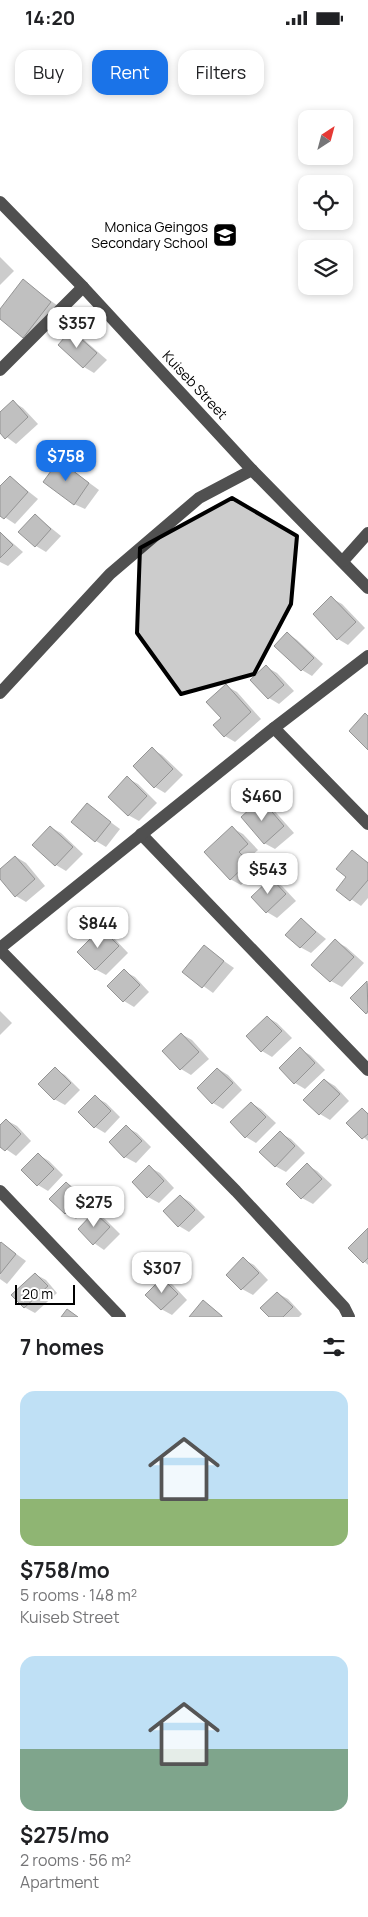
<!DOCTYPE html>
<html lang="en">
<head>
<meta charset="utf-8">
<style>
  body { margin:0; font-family:Manrope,sans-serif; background:#f6f6f6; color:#202124; height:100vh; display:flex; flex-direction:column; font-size:19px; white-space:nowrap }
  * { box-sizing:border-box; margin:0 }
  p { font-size:16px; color:#757577 }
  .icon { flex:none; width:28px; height:28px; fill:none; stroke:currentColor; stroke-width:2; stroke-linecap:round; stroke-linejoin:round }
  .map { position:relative; height:1282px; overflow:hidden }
  .drawer { display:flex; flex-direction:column; background:#fff; flex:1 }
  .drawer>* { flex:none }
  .top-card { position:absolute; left:15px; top:15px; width:339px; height:45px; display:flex; gap:10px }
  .needle { width:32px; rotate:36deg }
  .controls { position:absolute; left:298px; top:75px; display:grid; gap:10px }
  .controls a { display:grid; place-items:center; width:55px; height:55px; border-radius:10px; background:#fff; box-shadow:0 2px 8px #0003; font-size:25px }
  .scale { position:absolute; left:15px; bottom:12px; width:60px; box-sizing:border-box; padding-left:5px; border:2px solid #000; border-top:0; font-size:14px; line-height:18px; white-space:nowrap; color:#000; -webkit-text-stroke:4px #fff; paint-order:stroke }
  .price { position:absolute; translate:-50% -42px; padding:0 11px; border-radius:10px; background:#fff; color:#222; font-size:16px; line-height:32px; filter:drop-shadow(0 1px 2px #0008) }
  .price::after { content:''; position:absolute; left:50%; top:30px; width:15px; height:11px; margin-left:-8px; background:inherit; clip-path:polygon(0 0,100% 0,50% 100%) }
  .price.current { background:#1a73e8; color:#fff }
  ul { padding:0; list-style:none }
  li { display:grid; align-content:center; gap:10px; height:265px; padding:0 20px }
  li span { display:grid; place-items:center; height:155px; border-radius:15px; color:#555 }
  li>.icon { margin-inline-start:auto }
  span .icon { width:90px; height:90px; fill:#fffc; stroke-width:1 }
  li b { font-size:21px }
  h2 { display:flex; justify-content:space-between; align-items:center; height:60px; padding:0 20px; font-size:21px }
  .tag { padding:0 18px; border-radius:15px; background:#fff; box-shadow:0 2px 8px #0003; font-size:18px; line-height:45px }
  .tag.current { background:#1a73e8; color:#fff }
  .status { display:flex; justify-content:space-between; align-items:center; height:35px; padding:0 25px; background:#fff; direction:ltr }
  .status svg { height:14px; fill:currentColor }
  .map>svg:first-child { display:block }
  .shadow { fill:#0003 }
  .building { fill:#c0c0c0; stroke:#949494 }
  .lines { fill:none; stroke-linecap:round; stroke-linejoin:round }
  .minor { stroke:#505050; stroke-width:12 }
  .marked { fill:#000; fill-opacity:0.2; stroke:#000; stroke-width:4; stroke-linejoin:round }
  .labels { text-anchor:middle; stroke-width:5; stroke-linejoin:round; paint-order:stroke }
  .poi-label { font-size:14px; fill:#000; stroke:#fff; text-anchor:end }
  .street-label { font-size:14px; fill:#000; stroke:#fff }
</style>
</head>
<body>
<div class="status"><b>14:20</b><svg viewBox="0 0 49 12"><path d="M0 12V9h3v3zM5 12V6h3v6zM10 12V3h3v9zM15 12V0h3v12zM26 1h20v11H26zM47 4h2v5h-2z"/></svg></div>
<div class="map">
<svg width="368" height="1282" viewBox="0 0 368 1282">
  <rect width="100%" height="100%" fill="#fff"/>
  <g class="shadow">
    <path d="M0 222 14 236 0 250Z"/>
    <path d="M23 246 61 273 34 308 0 283V276Z"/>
    <path d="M72 297 82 303 107 325 94 338 84 332 59 310Z"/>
    <path d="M13 367 23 373 38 389 16 409 0 397V379Z"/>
    <path d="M69 433 99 455 85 474 74 469Z"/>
    <path d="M10 442 38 464 15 489 0 479V453Z"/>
    <path d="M35 480 61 501 46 517 36 511Z"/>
    <path d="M0 497 23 517 8 531 0 527Z"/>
    <path d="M331 563 342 569 365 593 348 610 338 604Z"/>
    <path d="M287 598 297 605 323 629 312 641 302 635Z"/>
    <path d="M266 632 277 638 294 656 279 669 269 663 252 645Z"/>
    <path d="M226 651 237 657 261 684 235 707 225 701 223 683Z"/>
    <path d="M152 714 162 720 183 740 165 758 155 752Z"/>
    <path d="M127 743 138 749 157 768 139 786 128 780Z"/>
    <path d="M261 766 271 772 294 798 275 814 264 808Z"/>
    <path d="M87 770 120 794 106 812 96 806Z"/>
    <path d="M50 792 61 798 83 819 66 836 56 830 34 810Z"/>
    <path d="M232 793 243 799 258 815 249 823 259 834 241 850 230 844Z"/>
    <path d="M353 817 368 827V863L361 871 338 855 348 842Z"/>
    <path d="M16 822 26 828 45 851 26 867 16 861 0 843V835Z"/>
    <path d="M271 845 282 851 296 866 277 883 267 877Z"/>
    <path d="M301 884 326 904 311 918 300 912Z"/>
    <path d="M101 894 111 900 128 918 106 940 95 934Z"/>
    <path d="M335 906 346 912 364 928 342 952 331 946 313 930Z"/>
    <path d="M204 912 234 933 213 958 184 937Z"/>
    <path d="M124 936 135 942 149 957 134 972 124 966Z"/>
    <path d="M368 948V979L352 963Z"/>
    <path d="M0 976 12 988 0 1000Z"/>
    <path d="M267 982 277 988 292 1003 272 1022 262 1016 248 1001Z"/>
    <path d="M181 999 192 1005 209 1024 191 1040 181 1034Z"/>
    <path d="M300 1014 310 1020 325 1035 305 1054 295 1048Z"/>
    <path d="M55 1034 65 1040 80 1055 65 1070 54 1064Z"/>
    <path d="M218 1034 228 1040 242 1055 223 1074 213 1068Z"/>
    <path d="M325 1045 335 1051 349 1066 330 1085 320 1079Z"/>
    <path d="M95 1062 106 1068 120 1082 105 1098 95 1092Z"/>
    <path d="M251 1068 261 1074 276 1088 256 1108 246 1102Z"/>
    <path d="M362 1074 368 1078V1106L348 1088Z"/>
    <path d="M6 1085 17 1091 31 1106 16 1121 0 1110V1092Z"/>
    <path d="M126 1092 137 1098 151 1112 136 1128 125 1122Z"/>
    <path d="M280 1098 291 1104 305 1118 286 1137 275 1131Z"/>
    <path d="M39 1120 49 1126 63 1140 48 1156 38 1150Z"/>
    <path d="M307 1130 317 1136 332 1150 313 1169 302 1163 288 1149Z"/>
    <path d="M149 1132 160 1138 174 1153 159 1168 148 1162 134 1147Z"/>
    <path d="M66 1148 77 1154 91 1169 76 1184 66 1178Z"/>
    <path d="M180 1161 190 1167 205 1182 189 1197 179 1191Z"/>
    <path d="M95 1178 105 1184 120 1199 104 1215 94 1208Z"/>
    <path d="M368 1194V1230L349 1213Z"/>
    <path d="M1 1208 26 1226 7 1249 0 1244Z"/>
    <path d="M243 1224 254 1230 268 1245 253 1260 242 1254Z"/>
    <path d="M35 1239 46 1245 57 1258 35 1278 24 1272Z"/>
    <path d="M162 1244 173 1250 187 1265 172 1280 161 1274Z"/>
    <path d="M277 1258 288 1264 302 1279 299 1282H270Z"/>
  </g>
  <g class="building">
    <path d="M23 244 51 267 23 303 0 284V274Z"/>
    <path d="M71 295 97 318 83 333 58 310Z"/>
    <path d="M13 365 28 382 5 404 0 398V377Z"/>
    <path d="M59 425 89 448 74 470 43 447Z"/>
    <path d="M10 441 28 457 4 484 0 481V451Z"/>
    <path d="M35 479 51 494 35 512 18 497Z"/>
    <path d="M0 497 13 510 0 523Z"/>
    <path d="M331 561 356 587 337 605 313 579Z"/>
    <path d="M287 597 314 623 301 636 274 611Z"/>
    <path d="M266 630 284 650 268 664 250 645Z"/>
    <path d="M226 649 251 677 224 702 213 690 221 683 206 667Z"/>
    <path d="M365 678 368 681V715L349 696Z"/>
    <path d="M152 712 173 734 154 753 133 731Z"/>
    <path d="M127 741 147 761 128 781 108 762Z"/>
    <path d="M261 764 284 791 264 809 241 782Z"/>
    <path d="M87 768 111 787 95 807 71 787Z"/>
    <path d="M50 791 73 812 55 831 32 810Z"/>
    <path d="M232 791 248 809 239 817 249 827 230 845 204 817Z"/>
    <path d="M352 815 368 828V845L350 866 336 855 346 842 336 834Z"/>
    <path d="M15 821 35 844 15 862 0 844V834Z"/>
    <path d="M271 843 286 859 266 878 251 862Z"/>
    <path d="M301 883 316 897 300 913 285 900Z"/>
    <path d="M101 893 119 911 95 935 77 917Z"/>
    <path d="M335 904 354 922 330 947 311 930Z"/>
    <path d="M204 910 224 926 202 953 182 937Z"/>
    <path d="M124 934 140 950 123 967 107 951Z"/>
    <path d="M367 946 368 976 366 979 350 963Z"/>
    <path d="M267 981 282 996 261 1017 246 1001Z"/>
    <path d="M181 998 199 1017 180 1035 162 1016Z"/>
    <path d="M300 1012 315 1028 294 1049 279 1033Z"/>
    <path d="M55 1032 71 1048 54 1065 38 1049Z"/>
    <path d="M217 1033 233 1048 212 1069 197 1053Z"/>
    <path d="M324 1044 340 1059 319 1080 303 1065Z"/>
    <path d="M95 1060 111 1076 94 1093 78 1077Z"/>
    <path d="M251 1067 266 1082 245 1103 230 1087Z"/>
    <path d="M362 1073 368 1079V1099L362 1104 346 1088Z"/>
    <path d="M6 1084 21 1099 5 1116 0 1112V1090Z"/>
    <path d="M126 1090 142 1106 124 1123 109 1107Z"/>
    <path d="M280 1096 295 1111 275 1132 259 1117Z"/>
    <path d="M38 1118 54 1134 37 1151 21 1135Z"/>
    <path d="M307 1128 322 1144 301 1164 286 1149Z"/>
    <path d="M149 1130 164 1146 147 1163 132 1147Z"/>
    <path d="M66 1147 82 1162 65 1179 49 1164Z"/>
    <path d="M180 1160 195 1175 178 1192 163 1176Z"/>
    <path d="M94 1177 110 1192 93 1210 78 1194Z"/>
    <path d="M368 1193V1223L363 1228 348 1213Z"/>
    <path d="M1 1207 16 1219 0 1239V1208Z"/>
    <path d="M243 1222 259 1238 241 1255 226 1240Z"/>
    <path d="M35 1238 48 1251 24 1273 11 1260Z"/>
    <path d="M162 1243 178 1259 161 1275 145 1260Z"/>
    <path d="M277 1257 293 1272 283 1282H269L260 1273Z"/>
    <path d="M203 1265 222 1281V1282H189Z"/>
    <path d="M67 1274 78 1282H61Z"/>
  </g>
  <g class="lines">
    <g class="minor">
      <path d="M0 167 83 252 252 435 368 553"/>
      <path d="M0 335 83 252"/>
      <path d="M343 526 368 498"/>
      <path d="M0 658 110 539 199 463 252 435"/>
      <path d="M274 693 368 789"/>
      <path d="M141 799 368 1035"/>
      <path d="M0 913 274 693 368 621"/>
      <path d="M0 915 236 1156 344 1272 349 1282"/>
      <path d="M0 1156 120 1282"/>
    </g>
  </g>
  <path class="marked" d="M232 463 297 501 291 569 254 639 181 659 137 598 140 513Z"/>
  <defs>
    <symbol id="school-square" viewBox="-11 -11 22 22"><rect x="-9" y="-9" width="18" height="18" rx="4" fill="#000" stroke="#fff"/><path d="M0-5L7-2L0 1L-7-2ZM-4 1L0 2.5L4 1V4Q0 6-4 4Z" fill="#fff"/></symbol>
  </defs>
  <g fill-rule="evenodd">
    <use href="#school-square" x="211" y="186" width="28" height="28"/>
  </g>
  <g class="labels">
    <g class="poi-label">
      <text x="208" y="197">Monica Geingos<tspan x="208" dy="16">Secondary School</tspan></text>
    </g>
    <g class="street-label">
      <text transform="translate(195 350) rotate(47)" y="5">Kuiseb Street</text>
    </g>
  </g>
</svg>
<div class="controls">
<a><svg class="needle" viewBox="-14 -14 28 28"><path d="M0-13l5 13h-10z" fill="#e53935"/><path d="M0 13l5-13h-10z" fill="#757577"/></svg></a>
<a><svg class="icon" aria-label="locate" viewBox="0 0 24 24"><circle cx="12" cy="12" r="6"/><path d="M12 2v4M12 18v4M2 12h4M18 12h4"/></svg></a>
<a><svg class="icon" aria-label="layers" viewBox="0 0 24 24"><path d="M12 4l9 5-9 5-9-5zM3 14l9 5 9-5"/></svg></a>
</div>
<div class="scale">20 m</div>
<b class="price" style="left:77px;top:314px">$357</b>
<b class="price current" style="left:66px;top:447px">$758</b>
<b class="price" style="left:262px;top:787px">$460</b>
<b class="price" style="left:268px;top:860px">$543</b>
<b class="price" style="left:98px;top:914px">$844</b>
<b class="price" style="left:94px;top:1193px">$275</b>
<b class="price" style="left:162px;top:1259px">$307</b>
<div class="top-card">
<a class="tag">Buy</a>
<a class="tag current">Rent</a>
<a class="tag">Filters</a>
</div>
</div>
<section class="drawer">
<h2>7 homes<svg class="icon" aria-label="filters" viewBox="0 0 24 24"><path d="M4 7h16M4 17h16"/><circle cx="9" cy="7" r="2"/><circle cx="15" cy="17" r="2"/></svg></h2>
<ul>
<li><span style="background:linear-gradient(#bfe0f5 70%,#8fb573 0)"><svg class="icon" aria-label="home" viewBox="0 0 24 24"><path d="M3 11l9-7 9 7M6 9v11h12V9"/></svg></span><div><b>$758/mo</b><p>5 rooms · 148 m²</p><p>Kuiseb Street</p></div></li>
<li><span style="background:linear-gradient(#bfe0f5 60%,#7fa58c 0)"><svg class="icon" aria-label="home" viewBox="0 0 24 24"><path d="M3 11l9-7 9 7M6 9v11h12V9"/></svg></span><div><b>$275/mo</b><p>2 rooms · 56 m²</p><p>Apartment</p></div></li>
</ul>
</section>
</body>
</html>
